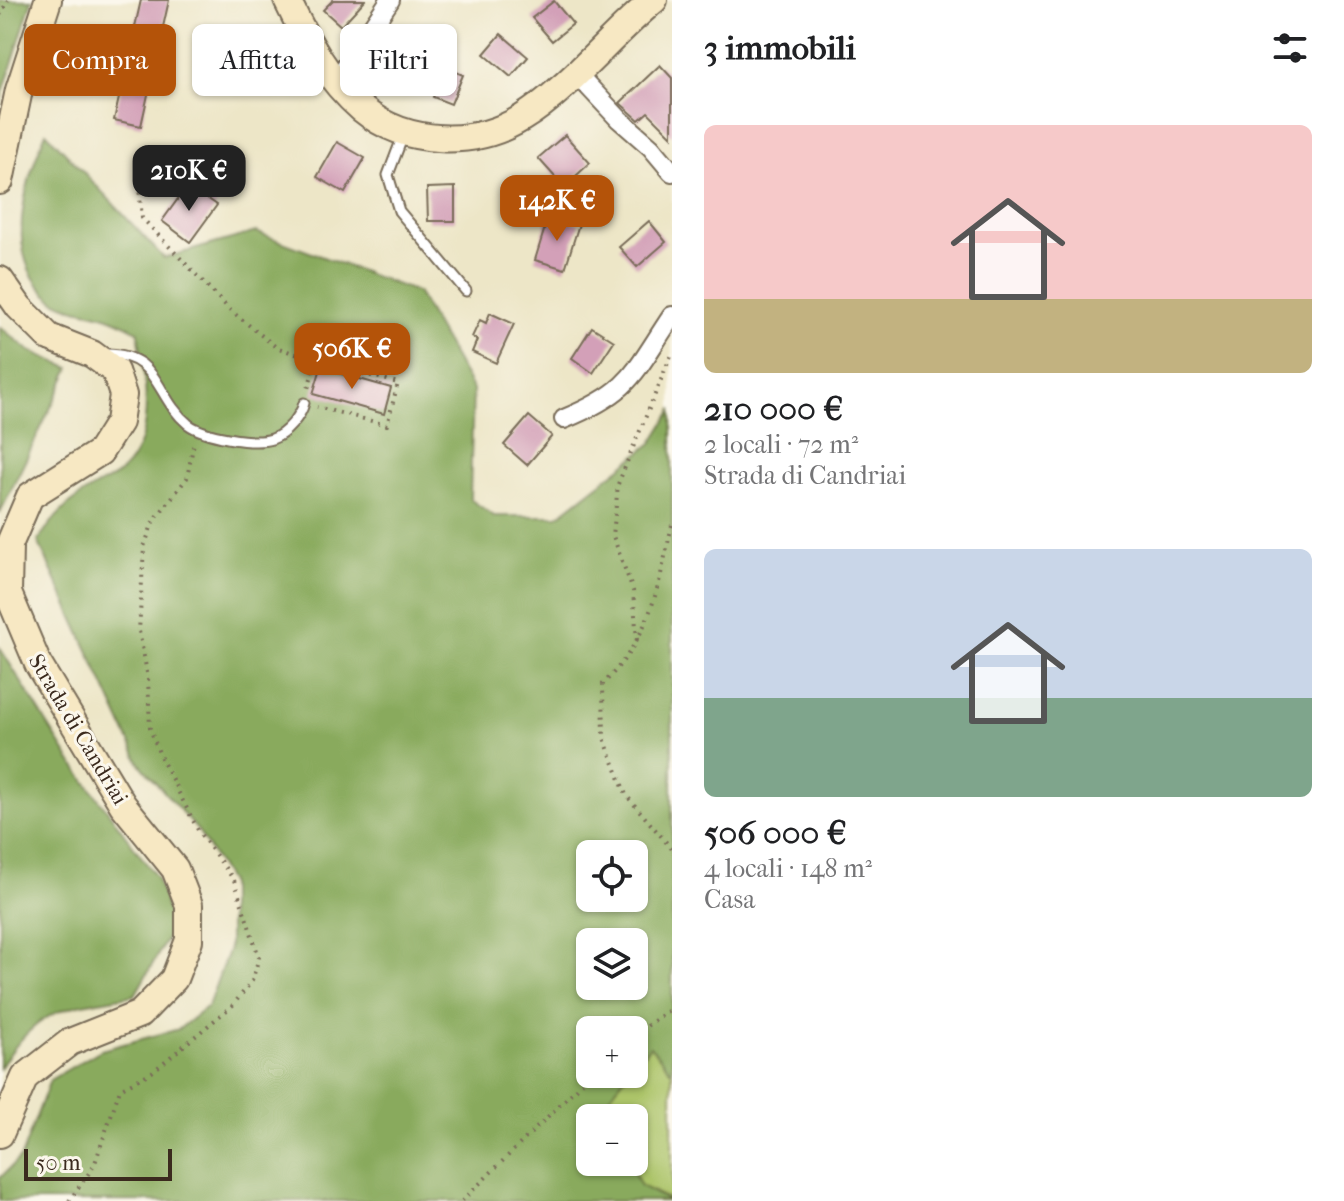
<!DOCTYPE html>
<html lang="it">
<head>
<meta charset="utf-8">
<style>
  body { margin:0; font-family:"IM FELL French Canon",serif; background:#f2f2f2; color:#202124; height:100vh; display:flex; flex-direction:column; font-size:30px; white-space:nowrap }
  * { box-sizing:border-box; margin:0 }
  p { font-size:26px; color:#757577 }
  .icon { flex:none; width:44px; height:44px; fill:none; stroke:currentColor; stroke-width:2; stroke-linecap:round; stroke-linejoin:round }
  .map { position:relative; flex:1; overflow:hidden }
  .panel { display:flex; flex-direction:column; background:#fff; width:672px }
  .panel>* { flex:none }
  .guide { position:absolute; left:24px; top:24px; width:528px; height:72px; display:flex; gap:16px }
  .fabs { position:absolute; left:576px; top:840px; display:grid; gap:16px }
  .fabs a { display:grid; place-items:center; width:72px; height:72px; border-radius:12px; background:#fff; box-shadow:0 2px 6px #0004; font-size:40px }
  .scale { position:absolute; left:24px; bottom:20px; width:148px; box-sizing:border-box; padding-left:8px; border:4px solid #3b2a1e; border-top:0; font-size:22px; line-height:28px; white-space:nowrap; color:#3b2a1e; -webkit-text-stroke:6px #fbf7ec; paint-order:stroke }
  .price { position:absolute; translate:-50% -68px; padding:0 18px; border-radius:16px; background:#b45309; color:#fff; font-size:26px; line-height:52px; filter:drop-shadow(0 2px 4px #0008) }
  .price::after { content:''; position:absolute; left:50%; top:48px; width:24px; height:18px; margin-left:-12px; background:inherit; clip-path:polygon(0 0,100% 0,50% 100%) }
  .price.active { background:#222; color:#fff }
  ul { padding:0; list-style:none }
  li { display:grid; align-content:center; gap:16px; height:424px; padding:0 32px }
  li span { display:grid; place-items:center; height:248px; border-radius:12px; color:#555 }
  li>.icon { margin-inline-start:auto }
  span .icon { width:144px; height:144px; fill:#fffc; stroke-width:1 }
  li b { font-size:34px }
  h2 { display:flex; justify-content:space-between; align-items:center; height:96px; padding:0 32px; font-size:34px }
  .tag { padding:0 28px; border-radius:12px; background:#fff; box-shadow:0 2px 6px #0004; font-size:28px; line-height:72px }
  .tag.active { background:#b45309; color:#fff }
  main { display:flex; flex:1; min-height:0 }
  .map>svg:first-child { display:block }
  .green { fill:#acc469; stroke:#747744; stroke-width:2 }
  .forest { fill:#89aa5d; stroke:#626a3e; stroke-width:2; fill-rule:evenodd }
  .building { fill:#d3a0b8 }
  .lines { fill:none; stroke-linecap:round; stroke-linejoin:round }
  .service-casing { stroke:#796c59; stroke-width:13 }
  .minor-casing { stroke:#796c59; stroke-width:22 }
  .secondary-casing { stroke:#796c59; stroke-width:30 }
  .path { stroke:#796c59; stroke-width:4; stroke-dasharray:2 6; stroke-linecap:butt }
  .service { stroke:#fff; stroke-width:9 }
  .minor { stroke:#fff; stroke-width:18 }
  .secondary { stroke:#f7e8c3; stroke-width:26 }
  .labels { text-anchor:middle; stroke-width:6; stroke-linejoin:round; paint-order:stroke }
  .street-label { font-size:22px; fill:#3b2a1e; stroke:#fbf7ec }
</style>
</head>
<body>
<main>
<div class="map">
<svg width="672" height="1201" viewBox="0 0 672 1201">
  <rect width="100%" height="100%" fill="#fbf7ec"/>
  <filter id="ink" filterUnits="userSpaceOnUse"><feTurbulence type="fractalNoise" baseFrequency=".0125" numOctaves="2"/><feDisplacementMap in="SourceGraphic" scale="16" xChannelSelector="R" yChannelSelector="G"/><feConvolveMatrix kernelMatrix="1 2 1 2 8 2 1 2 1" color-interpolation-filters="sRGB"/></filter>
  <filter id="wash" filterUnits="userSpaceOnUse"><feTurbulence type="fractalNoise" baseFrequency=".006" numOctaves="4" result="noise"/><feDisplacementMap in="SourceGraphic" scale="32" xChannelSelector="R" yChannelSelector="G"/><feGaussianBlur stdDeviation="1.8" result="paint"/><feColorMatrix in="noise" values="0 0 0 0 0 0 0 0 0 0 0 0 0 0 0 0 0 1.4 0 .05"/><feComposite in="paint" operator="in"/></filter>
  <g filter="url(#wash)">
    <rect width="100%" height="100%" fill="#ede6c7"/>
    <path class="green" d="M650 1046 672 1072V1201L641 1186 628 1162H634V1118H606L601 1106 627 1074H634V1066Z"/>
    <g class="forest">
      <path d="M0 0H32L0 102Z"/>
      <path d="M46 132 164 258 256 232 417 292 473 390 470 499 494 516H558L652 443 672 411V1072L650 1046 634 1066V1030H590V1074H627L602 1106 606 1118H590V1162H628L641 1186 669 1201H0V1178L21 1157 50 1080 101 1050 179 1029 208 1006 229 948V882L199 832 140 764 38 541C52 519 68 502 91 489 101 483 116 478 123 470 158 435 144 374 138 331 129 327 120 321 111 318 94 311 66 310 52 299 1 258 25 182 46 132ZM590 854H634V898H590ZM590 942H634V986H590Z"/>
      <path d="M0 327 30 351 70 368 0 513Z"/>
      <path d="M0 648 70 760 157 878 173 928 135 995C67 1006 40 1006 0 1068Z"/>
    </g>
    <g id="blocks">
      <g class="building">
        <path d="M141 0H169L141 126 114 120Z"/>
        <path d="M333 0H365L341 26 323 10Z"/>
        <path d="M554 1 573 24 552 41 532 18Z"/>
        <path d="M501 34 528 57 511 77 484 54Z"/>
        <path d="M386 56 412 65 404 91 377 82Z"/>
        <path d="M660 65 672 78V136L648 112 639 120 620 103Z"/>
        <path d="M445 67 463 75 451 104 433 97Z"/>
        <path d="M565 135 590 163 564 187 538 158Z"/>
        <path d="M337 142 365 158 345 193 317 177Z"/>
        <path d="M188 185 217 205 190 242 162 221Z"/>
        <path d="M455 187V221H428L427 188Z"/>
        <path d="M562 219 579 224 565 269 535 260 547 221 560 225Z"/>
        <path d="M649 221 666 242 637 267 619 247Z"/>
        <path d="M490 313 514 324 496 363 472 352 477 340 472 337 480 320 486 323Z"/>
        <path d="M592 327 614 341 593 373 572 358Z"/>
        <path d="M321 368 391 388 384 414 313 394Z"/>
        <path d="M529 416 552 436 527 465 504 445Z"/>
      </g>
    </g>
  </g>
  <g filter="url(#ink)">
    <use href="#blocks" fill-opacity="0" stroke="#796c59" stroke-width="2"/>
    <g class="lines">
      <defs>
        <g id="service">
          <path d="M404 133 388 175 399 211 466 291"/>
          <path d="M103 354C160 352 154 396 188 424 204 436 253 445 272 439 286 434 301 416 304 403"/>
        </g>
        <g id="minor">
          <path d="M575 72 619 119 651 147 672 172"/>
          <path d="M336 81 390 0"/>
          <path d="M564 419C632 391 633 374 672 316"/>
        </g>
        <g id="secondary">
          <path d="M287 0C306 40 328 80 362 109 407 146 475 147 522 118 568 90 611 35 654 0"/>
          <path d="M0 181 19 90 48 0"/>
          <path d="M0 280 19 307 49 337 92 354 115 371 123 395 119 422 100 452 30 496 9 545 8 593 38 664 123 805 175 869 189 905V940L174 979 140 1014 70 1042 25 1077 0 1134"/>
        </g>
      </defs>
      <use href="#service" class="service-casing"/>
      <use href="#minor" class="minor-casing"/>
      <use href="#secondary" class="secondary-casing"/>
      <g class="path">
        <path d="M0 15 8 0"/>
        <path d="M159 161 147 159 138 177 142 218 230 310 276 347 316 361 307 392"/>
        <path d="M316 361 398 383 387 425 317 407"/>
        <path d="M672 525C657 591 652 634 603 684L604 738 626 795 672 849"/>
        <path d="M637 640 633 591 613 536 618 484 672 353"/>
        <path d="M634 1035 672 1008"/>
        <path d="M69 1201 94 1166 120 1089 152 1072 233 1005 252 981 259 957 234 880 199 832 160 756 150 728 148 678 139 631 144 547 153 522 187 478 194 442"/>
        <path d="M462 1201 591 1074"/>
      </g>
      <use href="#service" class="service"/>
      <use href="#minor" class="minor"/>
      <use href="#secondary" class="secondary"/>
    </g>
  </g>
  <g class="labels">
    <g class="street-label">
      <text transform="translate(79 729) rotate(59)" y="8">Strada di Candriai</text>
    </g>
  </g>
</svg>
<div class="fabs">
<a><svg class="icon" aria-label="locate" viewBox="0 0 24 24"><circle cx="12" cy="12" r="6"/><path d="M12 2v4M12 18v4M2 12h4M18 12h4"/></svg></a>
<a><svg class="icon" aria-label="layers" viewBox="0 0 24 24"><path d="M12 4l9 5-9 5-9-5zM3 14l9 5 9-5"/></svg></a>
<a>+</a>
<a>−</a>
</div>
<div class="scale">50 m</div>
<b class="price active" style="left:189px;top:213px">210K €</b>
<b class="price" style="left:557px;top:243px">142K €</b>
<b class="price" style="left:352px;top:391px">506K €</b>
<div class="guide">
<a class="tag active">Compra</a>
<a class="tag">Affitta</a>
<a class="tag">Filtri</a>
</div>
</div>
<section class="panel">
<h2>3 immobili<svg class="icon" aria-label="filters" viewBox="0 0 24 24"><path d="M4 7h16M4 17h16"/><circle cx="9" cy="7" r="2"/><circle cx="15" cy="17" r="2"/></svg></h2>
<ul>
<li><span style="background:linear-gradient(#f6c9c9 70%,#c2b280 0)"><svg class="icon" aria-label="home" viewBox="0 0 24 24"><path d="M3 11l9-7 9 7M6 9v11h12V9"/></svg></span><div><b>210 000 €</b><p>2 locali · 72 m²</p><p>Strada di Candriai</p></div></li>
<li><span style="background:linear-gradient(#c9d6e8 60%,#7fa58c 0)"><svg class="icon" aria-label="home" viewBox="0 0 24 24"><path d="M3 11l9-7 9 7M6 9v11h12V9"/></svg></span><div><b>506 000 €</b><p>4 locali · 148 m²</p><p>Casa</p></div></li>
</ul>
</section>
</main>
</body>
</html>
